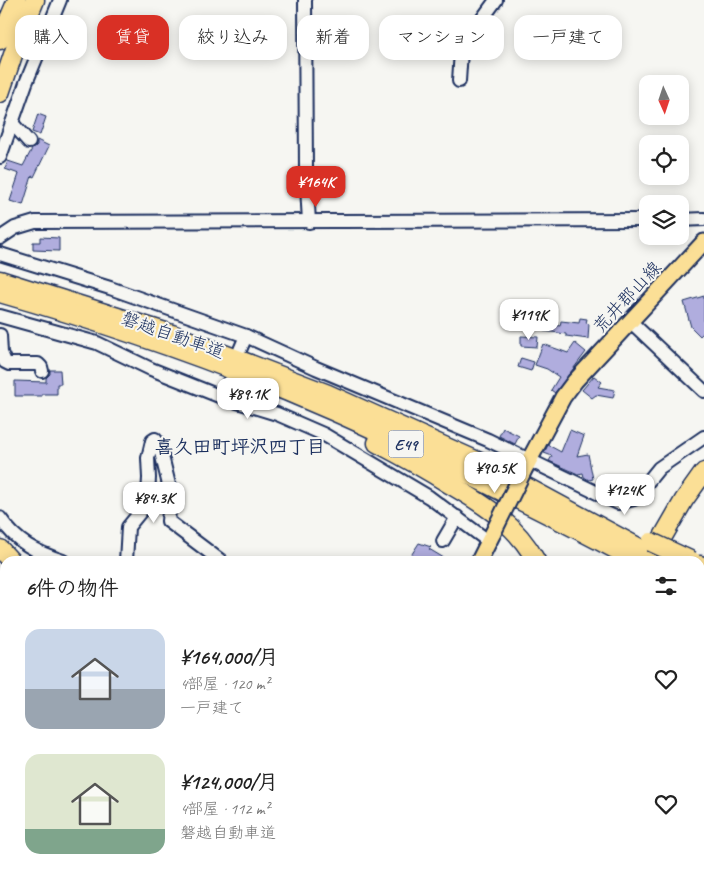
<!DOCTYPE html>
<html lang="ja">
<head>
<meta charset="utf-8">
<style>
  body { margin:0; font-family:Caveat,"Klee One",sans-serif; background:#f6f6f6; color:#222; height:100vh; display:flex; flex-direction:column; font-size:19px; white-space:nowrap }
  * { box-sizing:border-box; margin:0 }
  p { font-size:16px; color:#767676 }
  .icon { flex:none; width:28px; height:28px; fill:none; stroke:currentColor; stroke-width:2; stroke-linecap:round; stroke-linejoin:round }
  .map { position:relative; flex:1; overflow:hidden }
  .details { position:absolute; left:0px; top:556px; width:705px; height:321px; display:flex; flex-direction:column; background:#fff; border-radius:15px 15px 0 0; box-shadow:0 2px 12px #0003 }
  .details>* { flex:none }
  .hud { position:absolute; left:15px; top:15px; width:675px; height:45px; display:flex; gap:10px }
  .needle { width:32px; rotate:177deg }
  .controls { position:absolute; left:639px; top:75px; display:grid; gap:10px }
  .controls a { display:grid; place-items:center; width:50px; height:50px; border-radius:10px; background:#fff; box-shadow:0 2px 12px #0003; font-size:25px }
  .price { position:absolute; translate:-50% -42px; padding:0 11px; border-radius:10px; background:#fff; color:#222; font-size:16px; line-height:32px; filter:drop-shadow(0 1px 2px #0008) }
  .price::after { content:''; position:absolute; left:50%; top:30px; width:15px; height:11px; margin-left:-8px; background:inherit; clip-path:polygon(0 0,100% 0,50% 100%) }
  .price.active { background:#d93025; color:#fff }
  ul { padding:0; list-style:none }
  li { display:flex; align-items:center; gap:15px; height:125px; padding:0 25px }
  li span { display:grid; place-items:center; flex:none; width:140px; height:100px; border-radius:15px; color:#555 }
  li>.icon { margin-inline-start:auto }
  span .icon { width:60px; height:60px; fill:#fffc; stroke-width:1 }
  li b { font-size:21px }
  h2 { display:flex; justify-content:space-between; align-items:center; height:60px; padding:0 25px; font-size:21px }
  .pill { padding:0 18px; border-radius:15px; background:#fff; box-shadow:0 2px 12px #0003; font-size:18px; line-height:45px }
  .pill.active { background:#d93025; color:#fff }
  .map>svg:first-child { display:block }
  .building { fill:#b0adde; stroke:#1b2f5e }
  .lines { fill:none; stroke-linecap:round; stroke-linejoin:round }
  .minor-casing { stroke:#1b2f5e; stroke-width:16 }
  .major-casing { stroke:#1b2f5e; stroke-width:19 }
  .highway-casing { stroke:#1b2f5e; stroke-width:21 }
  .minor { stroke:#f6f6f2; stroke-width:12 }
  .major { stroke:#fbdf96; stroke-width:15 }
  .highway { stroke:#fbdf96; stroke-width:18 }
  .major-bridge-casing { stroke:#1b2f5e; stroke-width:19; stroke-linecap:butt }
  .highway-bridge-casing { stroke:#1b2f5e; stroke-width:21; stroke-linecap:butt }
  .major-bridge { stroke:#fbdf96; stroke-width:15 }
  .highway-bridge { stroke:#fbdf96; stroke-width:18 }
  .labels { text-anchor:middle; stroke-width:4; stroke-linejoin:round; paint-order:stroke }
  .shield { fill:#f6f6f2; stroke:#5d6b8a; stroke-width:1 }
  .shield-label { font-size:16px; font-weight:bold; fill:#1b2f5e }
  .street-label { font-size:18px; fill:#1b2f5e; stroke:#f6f6f2 }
  .neighbourhood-label { font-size:19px; font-weight:bold; fill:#1b2f5e; stroke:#f6f6f2 }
</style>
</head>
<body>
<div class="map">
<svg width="704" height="877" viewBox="0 0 704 877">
  <rect width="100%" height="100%" fill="#f6f6f2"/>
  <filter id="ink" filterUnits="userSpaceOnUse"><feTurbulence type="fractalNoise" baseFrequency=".02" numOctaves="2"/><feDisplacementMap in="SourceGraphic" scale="10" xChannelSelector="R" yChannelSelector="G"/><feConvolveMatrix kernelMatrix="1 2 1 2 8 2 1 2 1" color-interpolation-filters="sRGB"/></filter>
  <g filter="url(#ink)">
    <g class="building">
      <path d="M38 114 46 117 40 135 32 132Z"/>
      <path d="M37 140 49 146 34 177 32 176 23 205 10 201 19 174 5 169 8 161 23 166 32 149 37 145Z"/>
      <path d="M40 237 59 238V251L33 250V242H40Z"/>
      <path d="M704 296V332L700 336 691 327 684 302Z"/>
      <path d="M580 318 587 319 586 323 589 324 588 339 566 336V334L544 331 545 323 560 326 561 321 579 323Z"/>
      <path d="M521 336 538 337 537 347 521 346Z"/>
      <path d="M575 343 586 352 555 393 551 390 559 377 547 369 535 365 543 344 568 353Z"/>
      <path d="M521 358 534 362 531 371 518 367Z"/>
      <path d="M50 370H60L61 384H57V394H42V396H15V381L46 382V378L50 374Z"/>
      <path d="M594 376 602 382 598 387 615 390 613 398 596 395 592 398 582 390Z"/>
      <path d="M503 428 519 436 515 444 499 436Z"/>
      <path d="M570 430 584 436 577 456 588 454 593 479 589 480 584 477 583 473 578 474 549 461 552 456 544 453 548 445 561 452Z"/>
      <path d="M419 543 431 547 429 549 449 561H417L410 557Z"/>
    </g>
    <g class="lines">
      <defs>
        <g id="minor">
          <path d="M305 0 306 170 309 222"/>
          <path d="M459 81 461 51 469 37 496 0"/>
          <path d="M12 123 29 142"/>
          <path d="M0 157 26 83 60 0"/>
          <path d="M680 220 704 219"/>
          <path d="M0 238 15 228 35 222 648 220"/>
          <path d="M0 254 110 288 246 336 316 368 488 440 618 503 634 499 659 468 704 437"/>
          <path d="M0 316 97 343 151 369 224 398 277 414 323 434 429 497 488 541"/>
          <path d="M630 321 704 391"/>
          <path d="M0 335 1 353 5 362 9 364H38L41 367 42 371"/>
          <path d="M240 350 246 336"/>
          <path d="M224 398 228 383"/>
          <path d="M0 518C17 543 36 552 63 561"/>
          <path d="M443 541 457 517"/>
          <path d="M126 561 128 527 141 511 148 495 149 478 148 458 152 441 155 439 159 444 171 493 168 521 221 561"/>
          <path d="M700 708 704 707"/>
          <path d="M0 750 5 746"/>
          <path d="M356 877 359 872"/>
          <path d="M449 877 453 872"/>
        </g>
        <g id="major">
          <path d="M525 468 563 397 575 381 704 242"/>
          <path d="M479 561 493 533"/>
          <path d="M314 877 318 872"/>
        </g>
        <g id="highway">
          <path d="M0 40 17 0"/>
          <path d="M0 93 16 46 35 0"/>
          <path d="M0 280 172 334 328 394 482 463 645 551"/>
          <path d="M0 293C109 324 217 361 321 406 378 430 433 458 489 485 539 510 588 534 637 561"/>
          <path d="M377 443C402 456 427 470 451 485 485 505 517 525 536 561"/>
          <path d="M0 549 11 561"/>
          <path d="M650 559 684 500 704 472"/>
          <path d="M700 565 704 567"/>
          <path d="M700 582 704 584"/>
          <path d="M700 597 704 600"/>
          <path d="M0 629 5 630"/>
          <path d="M0 643 5 644"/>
          <path d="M700 690 704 689"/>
          <path d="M0 710 5 707"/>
        </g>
      </defs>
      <use href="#minor" class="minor-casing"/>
      <use href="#major" class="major-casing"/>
      <use href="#highway" class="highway-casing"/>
      <use href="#minor" class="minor"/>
      <use href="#major" class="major"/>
      <use href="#highway" class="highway"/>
      <defs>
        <path id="major-bridge" d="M493 533 525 468"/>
        <path id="highway-bridge" d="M651 542 692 561"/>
      </defs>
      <use href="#major-bridge" class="major-bridge-casing"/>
      <use href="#highway-bridge" class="highway-bridge-casing"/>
      <use href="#major-bridge" class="major-bridge"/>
      <use href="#highway-bridge" class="highway-bridge"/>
    </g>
  </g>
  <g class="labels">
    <rect class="shield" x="388.5" y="430.5" width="35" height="27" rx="4"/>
    <g class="shield-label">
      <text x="406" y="450">E49</text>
    </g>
    <g class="street-label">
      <text transform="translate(627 297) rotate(-47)" y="6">荒井郡山線</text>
      <text transform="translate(173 335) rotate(19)" y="6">磐越自動車道</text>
    </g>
    <g class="neighbourhood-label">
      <text x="240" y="453">喜久田町坪沢四丁目</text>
    </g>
  </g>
</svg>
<div class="controls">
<a><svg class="needle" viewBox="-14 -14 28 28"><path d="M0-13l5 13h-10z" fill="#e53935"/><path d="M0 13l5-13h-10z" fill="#767676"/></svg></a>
<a><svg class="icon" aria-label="locate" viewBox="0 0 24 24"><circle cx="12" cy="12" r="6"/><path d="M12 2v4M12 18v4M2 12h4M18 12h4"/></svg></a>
<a><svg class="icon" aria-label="layers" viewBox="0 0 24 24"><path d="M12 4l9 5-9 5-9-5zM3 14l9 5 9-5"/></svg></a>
</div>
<b class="price active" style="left:316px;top:208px">¥164K</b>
<b class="price" style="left:529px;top:341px">¥119K</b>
<b class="price" style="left:248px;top:420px">¥89.1K</b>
<b class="price" style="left:495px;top:494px">¥90.5K</b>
<b class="price" style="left:625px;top:516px">¥124K</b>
<b class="price" style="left:154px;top:524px">¥84.3K</b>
<div class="hud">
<a class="pill">購入</a>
<a class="pill active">賃貸</a>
<a class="pill">絞り込み</a>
<a class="pill">新着</a>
<a class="pill">マンション</a>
<a class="pill">一戸建て</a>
</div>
<section class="details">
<h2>6件の物件<svg class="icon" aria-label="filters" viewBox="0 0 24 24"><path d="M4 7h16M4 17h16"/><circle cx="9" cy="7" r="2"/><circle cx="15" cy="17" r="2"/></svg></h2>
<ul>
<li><span style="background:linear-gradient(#c9d6e8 60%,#9aa5b1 0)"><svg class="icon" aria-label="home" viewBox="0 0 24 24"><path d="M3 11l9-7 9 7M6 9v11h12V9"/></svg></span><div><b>¥164,000/月</b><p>4部屋 · 120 m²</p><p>一戸建て</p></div><svg class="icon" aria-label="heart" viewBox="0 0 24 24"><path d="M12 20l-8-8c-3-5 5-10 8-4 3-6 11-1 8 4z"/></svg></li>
<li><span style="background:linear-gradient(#dfe7d0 75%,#7fa58c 0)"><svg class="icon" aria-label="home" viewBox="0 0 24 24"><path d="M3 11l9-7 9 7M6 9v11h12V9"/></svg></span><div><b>¥124,000/月</b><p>4部屋 · 112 m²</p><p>磐越自動車道</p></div><svg class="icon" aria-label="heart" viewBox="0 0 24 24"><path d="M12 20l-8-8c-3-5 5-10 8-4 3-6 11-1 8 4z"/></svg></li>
</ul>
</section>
</div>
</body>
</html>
